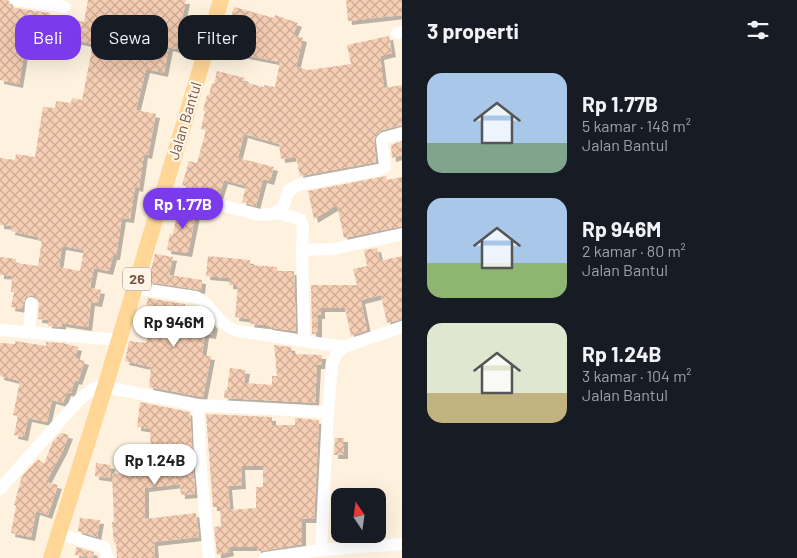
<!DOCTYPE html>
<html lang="id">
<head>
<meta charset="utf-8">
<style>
  body { margin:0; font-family:Barlow,sans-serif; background:#242831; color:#f1f3f6; height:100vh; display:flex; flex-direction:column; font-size:19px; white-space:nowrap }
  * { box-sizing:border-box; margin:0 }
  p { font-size:16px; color:#9ea1a6 }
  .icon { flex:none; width:28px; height:28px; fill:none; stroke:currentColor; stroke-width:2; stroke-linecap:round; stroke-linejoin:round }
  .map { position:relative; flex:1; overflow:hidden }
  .sheet { display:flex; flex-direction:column; background:#171b24; width:395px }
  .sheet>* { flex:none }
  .top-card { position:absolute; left:15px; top:15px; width:311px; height:45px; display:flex; gap:10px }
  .needle { width:32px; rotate:347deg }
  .buttons { position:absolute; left:331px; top:488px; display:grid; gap:10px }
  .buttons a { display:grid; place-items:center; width:55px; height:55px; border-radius:10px; background:#171b24; box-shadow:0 5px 20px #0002; font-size:25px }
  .price { position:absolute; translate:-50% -42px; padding:0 11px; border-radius:18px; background:#fff; color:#222; font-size:16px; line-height:32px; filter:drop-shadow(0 1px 2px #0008) }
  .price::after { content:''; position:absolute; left:50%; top:30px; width:15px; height:11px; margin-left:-8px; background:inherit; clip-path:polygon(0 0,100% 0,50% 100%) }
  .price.selected { background:#7c3aed; color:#fff }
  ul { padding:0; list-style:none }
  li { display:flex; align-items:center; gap:15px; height:125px; padding:0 25px }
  li span { display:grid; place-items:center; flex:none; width:140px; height:100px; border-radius:15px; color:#555 }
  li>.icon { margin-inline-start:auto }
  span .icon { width:60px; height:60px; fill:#fffc; stroke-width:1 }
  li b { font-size:21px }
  h2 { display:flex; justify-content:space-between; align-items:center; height:60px; padding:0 25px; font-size:21px }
  .tag { padding:0 18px; border-radius:15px; background:#171b24; box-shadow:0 5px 20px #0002; font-size:18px; line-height:45px }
  .tag.selected { background:#7c3aed; color:#fff }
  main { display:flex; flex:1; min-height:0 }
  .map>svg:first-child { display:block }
  .building { fill:url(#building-cross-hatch); fill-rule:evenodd; filter:url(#shadow) }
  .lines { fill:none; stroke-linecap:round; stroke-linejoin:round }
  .minor { stroke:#fff; stroke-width:12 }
  .major { stroke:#ffd695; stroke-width:16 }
  .labels { text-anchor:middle; stroke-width:4.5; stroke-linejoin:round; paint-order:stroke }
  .shield { fill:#fff5e7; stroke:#a08675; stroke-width:1 }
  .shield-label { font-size:14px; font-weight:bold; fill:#775644 }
  .street-label { font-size:15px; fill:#775644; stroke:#fff5e7 }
</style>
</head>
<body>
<main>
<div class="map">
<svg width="402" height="558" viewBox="0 0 402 558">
  <defs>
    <pattern id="building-cross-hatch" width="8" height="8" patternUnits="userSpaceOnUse" patternTransform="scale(1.25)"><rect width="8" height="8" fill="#f6ceb4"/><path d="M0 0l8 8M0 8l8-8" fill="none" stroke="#ccaa94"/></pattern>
    <filter id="shadow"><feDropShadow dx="4" dy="4" stdDeviation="0" flood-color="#0004"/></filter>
  </defs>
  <rect width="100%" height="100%" fill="#fef2df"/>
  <g class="building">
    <path d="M0 0H8L11 6 15 8 50 13 48 27 29 24 19 84 0 80Z"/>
    <path d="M88 0H186L176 49 169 47 164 73 146 69 136 110 156 114 148 155 144 154 139 188 135 187 130 219 122 218 116 256H113L109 271 94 268 90 288 101 290 98 303 91 302 88 327 62 323V327L48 326V320L38 319 39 303 35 296 31 295 25 298 22 309 11 307 14 292H11L12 276 0 275V257L16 259V263L38 266 42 240 37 239V237L11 231 12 226 0 225V158L15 160 16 154 35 157 43 107 55 108 56 101 71 103 72 98 82 100 93 44 69 39 74 20 84 22ZM62 246 84 250 80 271 59 267Z"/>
    <path d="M346 0H402V15L348 21Z"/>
    <path d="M234 7 274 18 275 15 298 23 293 35 303 38 296 67 309 70 351 64 347 45 389 36 392 53 380 56 384 88 402 85V125L382 130 376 135 374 141 376 162 300 176 296 157 281 159 279 144 244 134 238 158 274 167 270 181 263 179 256 206 242 202 246 186 224 180 219 196 182 185 189 161 197 163 206 130 201 129 205 111 203 110 207 95H209L212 83 214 84 217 71 245 78 243 82 264 87V85L275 87 280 62 245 55 223 47Z"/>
    <path d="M402 141V155L392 158 391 145Z"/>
    <path d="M386 176 387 180 402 177V226L344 238 337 205 314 219 308 191Z"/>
    <path d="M178 206 197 209 188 253 167 250 170 234 173 235Z"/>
    <path d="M377 248 380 261 402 256V319L387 323 381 295 361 300 367 330 351 336 345 308H321V315H318V334H312L311 285H357L353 269 367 266 364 250Z"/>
    <path d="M155 254 173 257 169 275 202 280 201 290 148 282Z"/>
    <path d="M208 256 250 260V265L277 267V271H294L296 331 273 328 267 325 250 324 251 319 235 317 238 286 229 285V278L206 276Z"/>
    <path d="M148 298 185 304 184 311 202 314 201 319 209 320 214 325 212 335 205 334 202 355 211 356 203 397 149 387 151 367 125 361 129 341 146 343 150 319 144 318Z"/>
    <path d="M15 341 46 346V342L63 343 78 347 75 358 85 361 78 381 75 380 71 393 67 392 63 403 52 400 47 422 28 418 24 437 14 435 18 416 13 415 20 381 0 376V343L15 344Z"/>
    <path d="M274 345 291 347 292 354 322 355 321 365H317L315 402H320V403L224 398 225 389 227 390 230 368 246 370 244 383 272 385V376H277Z"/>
    <path d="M140 402 190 412 195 494 181 495 180 484 145 488V519L196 513 199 537 154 542 155 558H117L116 542 114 543 112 522H114L112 474 151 473V469L159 470 160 460 151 457 150 429 137 427Z"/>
    <path d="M206 414 272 417V425H295V418L319 420 314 519H302V544L261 551H257V547H229L230 552 217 555 214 527 221 526 220 507H213ZM241 466H263V487H256V508L230 510 228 486 242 485Z"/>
    <path d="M61 433 69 435 63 450 46 482 58 485 48 515 36 511 31 537 11 533 16 506 14 505 22 476 38 459 44 464 53 441Z"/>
    <path d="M335 438H344V455H334Z"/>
    <path d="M96 463 111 465 110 478 95 476Z"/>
    <path d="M80 518 100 520 97 537 78 531Z"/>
    <path d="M76 547 94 552 93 558 75 555Z"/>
  </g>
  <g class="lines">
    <g class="minor">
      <path d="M16 0 65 7"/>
      <path d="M397 33 402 32"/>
      <path d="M164 191 260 215 273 214 283 208 288 191 298 185 379 170 385 167 382 140 384 138 402 133"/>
      <path d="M277 213 300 219 303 226 302 250 304 340"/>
      <path d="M302 250 333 249 402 234"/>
      <path d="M135 288 196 297C213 305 219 327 238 331L344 347 402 327"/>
      <path d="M0 330 119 340"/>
      <path d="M29 332 31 303"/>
      <path d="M198 405 200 457 209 558"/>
      <path d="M0 489 79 400 94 388 105 387 198 405 328 412"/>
      <path d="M59 534 104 547 108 558"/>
      <path d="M321 550 402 544"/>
      <path d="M265 558 321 550 328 412 332 365 337 353 344 347"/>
    </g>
    <path class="major" d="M51 558 105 387 221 0"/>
  </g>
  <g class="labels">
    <rect class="shield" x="123" y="267.5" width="28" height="23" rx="4"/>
    <g class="shield-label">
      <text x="137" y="284">26</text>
    </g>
    <g class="street-label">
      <text transform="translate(185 121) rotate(-73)" y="5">Jalan Bantul</text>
    </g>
  </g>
</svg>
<div class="buttons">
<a><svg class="needle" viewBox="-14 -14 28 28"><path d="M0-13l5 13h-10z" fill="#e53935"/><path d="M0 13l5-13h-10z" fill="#9ea1a6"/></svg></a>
</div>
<b class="price selected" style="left:183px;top:230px">Rp 1.77B</b>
<b class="price" style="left:174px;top:348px">Rp 946M</b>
<b class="price" style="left:155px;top:486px">Rp 1.24B</b>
<div class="top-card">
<a class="tag selected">Beli</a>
<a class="tag">Sewa</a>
<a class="tag">Filter</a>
</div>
</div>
<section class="sheet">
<h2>3 properti<svg class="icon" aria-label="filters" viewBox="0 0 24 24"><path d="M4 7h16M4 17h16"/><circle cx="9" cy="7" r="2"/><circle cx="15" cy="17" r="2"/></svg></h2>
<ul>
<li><span style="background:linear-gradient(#a9c7e8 70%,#7fa58c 0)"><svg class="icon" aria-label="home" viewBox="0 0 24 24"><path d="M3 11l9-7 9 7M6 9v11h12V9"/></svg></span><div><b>Rp 1.77B</b><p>5 kamar · 148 m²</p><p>Jalan Bantul</p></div></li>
<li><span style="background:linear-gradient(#a9c7e8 65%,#8fb573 0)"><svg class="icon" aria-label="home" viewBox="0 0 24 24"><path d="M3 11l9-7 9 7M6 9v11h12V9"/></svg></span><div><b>Rp 946M</b><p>2 kamar · 80 m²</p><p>Jalan Bantul</p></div></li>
<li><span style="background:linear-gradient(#dfe7d0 70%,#c2b280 0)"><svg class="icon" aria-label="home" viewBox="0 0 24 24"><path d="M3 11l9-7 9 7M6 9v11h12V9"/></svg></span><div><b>Rp 1.24B</b><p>3 kamar · 104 m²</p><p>Jalan Bantul</p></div></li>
</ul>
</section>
</main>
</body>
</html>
